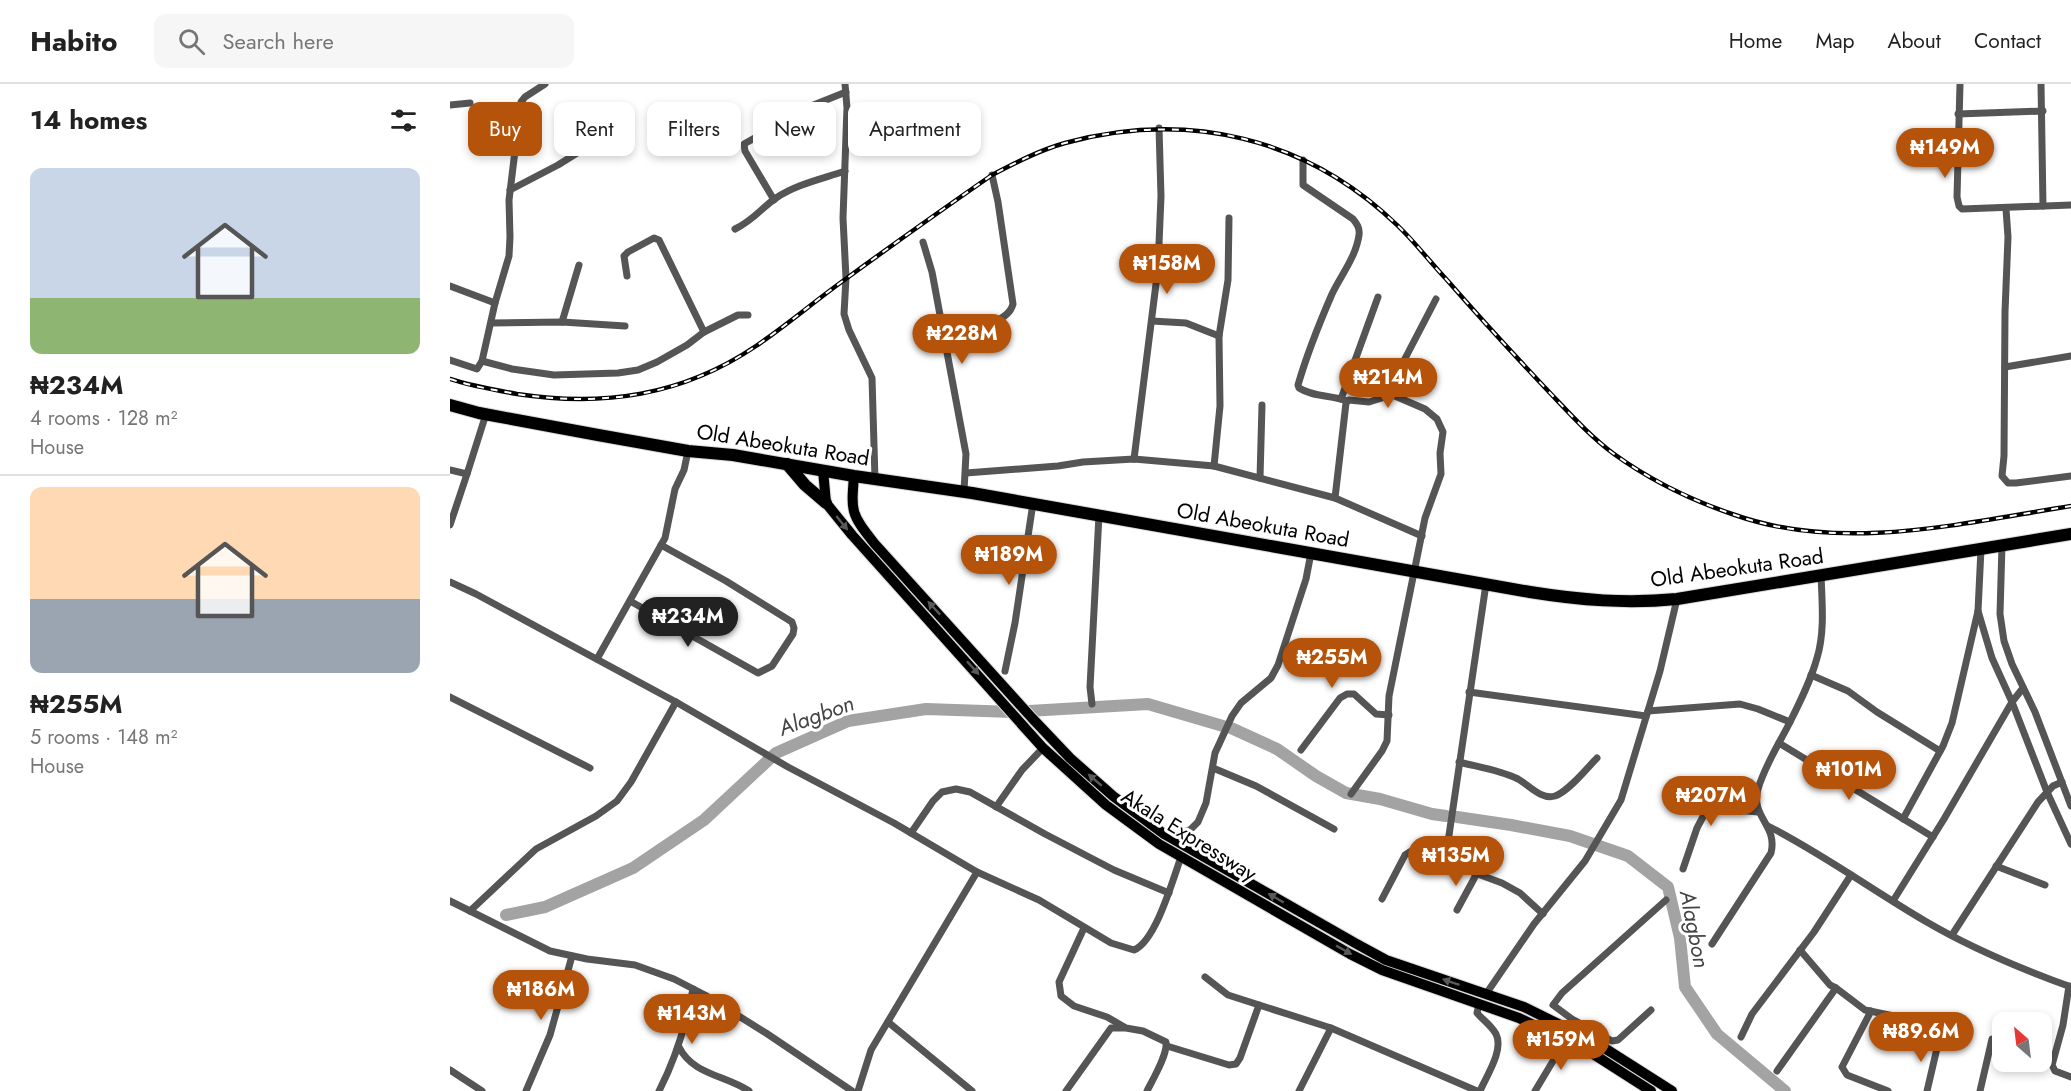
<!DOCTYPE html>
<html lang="en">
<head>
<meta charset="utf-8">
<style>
  body { margin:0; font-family:Jost,sans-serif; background:#f6f6f6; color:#222; height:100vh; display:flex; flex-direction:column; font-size:22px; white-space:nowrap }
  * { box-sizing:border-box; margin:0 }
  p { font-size:20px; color:#767676 }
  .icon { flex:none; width:33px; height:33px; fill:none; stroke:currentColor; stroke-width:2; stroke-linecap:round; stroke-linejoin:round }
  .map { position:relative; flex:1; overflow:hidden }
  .panel { display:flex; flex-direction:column; background:#fff; width:450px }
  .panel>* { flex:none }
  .top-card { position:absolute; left:18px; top:18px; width:570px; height:54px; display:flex; gap:12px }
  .needle { width:39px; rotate:332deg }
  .buttons { position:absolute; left:1542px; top:928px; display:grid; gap:12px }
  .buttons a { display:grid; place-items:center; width:60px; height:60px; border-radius:12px; background:#fff; box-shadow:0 3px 9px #0003; font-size:30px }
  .price { position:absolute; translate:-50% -51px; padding:0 14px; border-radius:21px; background:#b45309; color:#fff; font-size:20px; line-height:39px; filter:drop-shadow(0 2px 3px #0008) }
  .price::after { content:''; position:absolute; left:50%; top:36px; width:18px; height:14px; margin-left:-9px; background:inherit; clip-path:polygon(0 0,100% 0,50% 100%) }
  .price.active { background:#222; color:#fff }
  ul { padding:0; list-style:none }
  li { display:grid; align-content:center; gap:12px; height:318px; padding:0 30px }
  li+li { border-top:2px solid #e0e0e0 }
  li span { display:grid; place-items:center; height:186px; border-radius:12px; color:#555 }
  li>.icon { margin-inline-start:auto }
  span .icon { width:108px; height:108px; fill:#fffc; stroke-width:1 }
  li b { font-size:26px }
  h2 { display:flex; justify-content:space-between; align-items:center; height:72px; padding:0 30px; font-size:26px }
  .pill { padding:0 21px; border-radius:12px; background:#fff; box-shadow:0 3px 9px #0003; font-size:21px; line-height:54px }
  .pill.active { background:#b45309; color:#fff }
  header { display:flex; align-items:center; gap:36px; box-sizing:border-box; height:84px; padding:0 30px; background:#fff; border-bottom:2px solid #e0e0e0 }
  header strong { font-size:28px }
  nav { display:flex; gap:33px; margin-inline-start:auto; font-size:21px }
  .search { width:420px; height:54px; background:#f6f6f6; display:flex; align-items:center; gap:15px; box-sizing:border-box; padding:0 21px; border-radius:12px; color:#767676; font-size:22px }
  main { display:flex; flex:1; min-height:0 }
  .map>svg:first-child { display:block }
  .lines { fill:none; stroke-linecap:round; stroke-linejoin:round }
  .river { stroke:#a3a3a3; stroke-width:12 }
  .primary-casing { stroke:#dbdbdb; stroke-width:12 }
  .highway-casing { stroke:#dbdbdb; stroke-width:14 }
  .street { stroke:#555; stroke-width:7 }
  .primary { stroke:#000; stroke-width:10 }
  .highway { stroke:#000; stroke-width:12 }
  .rail-casing { stroke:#000; stroke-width:4.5 }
  .rail { stroke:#fff; stroke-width:2; stroke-dasharray:7; stroke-linecap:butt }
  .oneway { fill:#595959 }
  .labels { text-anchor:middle; stroke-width:6; stroke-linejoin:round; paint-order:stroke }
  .street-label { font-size:21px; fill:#000; stroke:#fff }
  .water-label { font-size:22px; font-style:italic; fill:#444; stroke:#fff }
</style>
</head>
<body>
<header>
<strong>Habito</strong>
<div class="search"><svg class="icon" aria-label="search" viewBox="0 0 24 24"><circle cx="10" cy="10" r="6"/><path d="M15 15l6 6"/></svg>Search here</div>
<nav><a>Home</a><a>Map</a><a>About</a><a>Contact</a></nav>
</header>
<main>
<section class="panel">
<h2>14 homes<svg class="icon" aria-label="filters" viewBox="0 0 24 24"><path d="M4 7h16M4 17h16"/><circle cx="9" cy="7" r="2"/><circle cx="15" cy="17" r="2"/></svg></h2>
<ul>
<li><span style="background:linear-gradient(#c9d6e8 70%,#8fb573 0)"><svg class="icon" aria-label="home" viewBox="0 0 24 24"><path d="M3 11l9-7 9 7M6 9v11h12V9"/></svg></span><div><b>₦234M</b><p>4 rooms · 128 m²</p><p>House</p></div></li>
<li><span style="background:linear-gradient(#ffd9b3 60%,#9aa5b1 0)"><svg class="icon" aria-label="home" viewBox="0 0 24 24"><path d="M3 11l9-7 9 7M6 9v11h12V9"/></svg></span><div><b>₦255M</b><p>5 rooms · 148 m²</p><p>House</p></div></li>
</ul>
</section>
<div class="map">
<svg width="1621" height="1007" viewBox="0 0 1621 1007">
  <rect width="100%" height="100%" fill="#fff"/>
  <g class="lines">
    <g class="river">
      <path d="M781 644 827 665 866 692 896 709 930 715 982 730 996 732"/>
      <path d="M1007 733 1061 741 1120 752 1178 772 1218 803 1230 854 1235 903 1267 950 1335 1007"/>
      <path d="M56 831 95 823 183 784 254 736 326 669 398 637 476 625 563 628 698 620 773 642"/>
    </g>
    <defs>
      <g id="primary">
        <path d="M373 386 376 419 402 451 593 664 656 721 709 760 900 870 932 886 1069 934 1140 968 1201 1007"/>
        <path d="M404 392C401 428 401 430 424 459L582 634 620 674 663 712 714 750 905 859 936 876 1074 923 1145 958 1222 1007"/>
      </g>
      <g id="highway">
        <path d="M0 321 29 329 148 351 238 367 283 371 404 392 522 409 1080 508C1130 516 1176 520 1227 515L1621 450"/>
        <path d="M337 380 355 401 376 419"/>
      </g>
    </defs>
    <use href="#primary" class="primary-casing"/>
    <use href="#highway" class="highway-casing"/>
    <g class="street">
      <path d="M395 0 397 24 393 134 396 194 394 230 399 246 422 294 425 395"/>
      <path d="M1510 0 1507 113 1509 122 1512 125 1621 121"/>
      <path d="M1591 0 1593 122"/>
      <path d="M0 21 20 19"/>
      <path d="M1508 30 1593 27"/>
      <path d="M853 76V101L903 135C907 140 910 144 909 151 906 173 891 191 882 210 869 240 857 270 848 301L849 304C863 313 881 311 897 317"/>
      <path d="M60 106 108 81 148 56 155 48 156 40"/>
      <path d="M324 116 295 67 294 60 361 22 396 8"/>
      <path d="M1556 125 1558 153 1555 228 1554 372 1552 392 1558 399H1566L1621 392"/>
      <path d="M285 145C305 135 310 125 326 114 347 100 372 95 395 87"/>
      <path d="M473 158 482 188 516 370 514 407"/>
      <path d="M0 202 45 219"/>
      <path d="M702 237 736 239 769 252"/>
      <path d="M112 238 129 181"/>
      <path d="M41 239 112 238 175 242"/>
      <path d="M254 248 288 231H298"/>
      <path d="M494 248C514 244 557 243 563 220L548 118 542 91"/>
      <path d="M0 276 27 285 32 277 45 219 59 172 60 153 59 116 71 18 75 13 95 0"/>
      <path d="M32 277 62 285 104 291 168 289 188 286 207 278 237 261 254 248 209 156 204 154 178 168 174 172 177 192"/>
      <path d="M1555 283 1621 272"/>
      <path d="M891 315 928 213"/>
      <path d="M684 375 708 184 711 112 709 44"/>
      <path d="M764 382 770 322 769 252 778 196 779 134"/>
      <path d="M0 386 17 390 36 330"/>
      <path d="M516 389 608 382 633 378 684 375 764 382 885 414 972 452"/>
      <path d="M810 394 812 321"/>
      <path d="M885 414 896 319 899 316 919 318 935 313 986 215"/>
      <path d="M0 441 17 390"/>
      <path d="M1552 461 1550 530 1554 557 1562 580 1585 628 1621 722"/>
      <path d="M0 498 26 510 226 618 338 683 444 739 527 788 589 816 661 859 684 866C706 857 723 795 731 773"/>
      <path d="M180 517 308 589 322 582 343 550 344 544 342 538 276 497 211 461"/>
      <path d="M1528 527 1542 574 1562 618 1597 708 1621 760"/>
      <path d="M147 575 215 454 225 405 234 386 238 367"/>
      <path d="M555 587 565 539 583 419"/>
      <path d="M1361 591 1398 607 1427 628 1490 667"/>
      <path d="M1019 608 1196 632"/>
      <path d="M0 613 140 684"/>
      <path d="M642 620 640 603 649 431"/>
      <path d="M1198 627 1290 620 1308 625 1340 638"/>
      <path d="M1329 659 1483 753"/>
      <path d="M851 666 890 614 897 610H904L926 630 939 631"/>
      <path d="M1009 678C1028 683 1050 686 1068 695 1079 701 1091 716 1105 712 1119 707 1137 684 1147 674"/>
      <path d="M763 684 806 702 884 745"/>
      <path d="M901 710 932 667 937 657 939 612 975 434 991 390 990 369 993 348 987 335 975 325 938 309"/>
      <path d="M546 723 572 686 593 664"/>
      <path d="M1453 735 1493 662 1502 639 1528 527 1531 465"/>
      <path d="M1318 742C1373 770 1422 806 1475 837 1521 864 1571 885 1621 903"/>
      <path d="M461 749 483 717 492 708 506 705 520 708 595 750 664 786 719 809"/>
      <path d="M717 750 740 746 748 738 756 719 765 669 782 632 791 619 821 594 828 581 856 495 861 469"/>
      <path d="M997 779 998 758 1036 500"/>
      <path d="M1546 782 1595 801"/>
      <path d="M1233 785 1247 744 1256 727 1264 724 1308 728"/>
      <path d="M932 815 955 771 963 766 1052 799 1070 809 1093 830"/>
      <path d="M0 817 100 867 137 875 185 881 224 895 255 911 316 949 402 1007"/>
      <path d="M1443 817 1494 735 1562 618 1573 604"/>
      <path d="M1007 826 1026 791"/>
      <path d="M20 827 86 765 146 732 167 717 181 698 226 618"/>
      <path d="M634 844 609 898 611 912 624 922 657 933 676 944 693 947 716 958C718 970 703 995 697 1007"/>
      <path d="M1502 851 1588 718 1603 702 1612 698"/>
      <path d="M1262 860 1321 769C1328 741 1300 733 1308 705 1315 681 1329 660 1340 638 1350 618 1361 596 1367 574 1375 548 1372 518 1371 491"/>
      <path d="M755 893 778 911 881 944 1027 1007"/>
      <path d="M1619 902 1613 941 1602 981 1605 987 1621 993"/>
      <path d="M1386 904 1415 926 1468 937 1486 950 1488 960 1477 1007"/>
      <path d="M1036 910 1084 840 1135 777 1171 716 1210 587 1227 515"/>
      <path d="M1029 920 1027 929C1033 936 1041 941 1046 950 1054 966 1037 991 1030 1007"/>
      <path d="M1201 926 1168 956 1162 957 1122 935 1103 921 1112 909 1216 816"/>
      <path d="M1421 927 1392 983 1397 991 1438 1007"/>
      <path d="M438 938 522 1007"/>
      <path d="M1291 953 1302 930 1364 848 1401 791"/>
      <path d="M717 962 779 981 786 980 790 974 809 921"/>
      <path d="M229 963C243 991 275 991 299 1007"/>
      <path d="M0 986 32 1007"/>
      <path d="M1327 987 1386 904 1380 901 1350 866"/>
      <path d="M76 1007 100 951 122 872"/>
      <path d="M209 1007C226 974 236 941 243 905"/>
      <path d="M408 1007 421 966 527 788"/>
      <path d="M616 1007 661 944H674"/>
      <path d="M849 1007 881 944"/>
      <path d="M1085 1007 1109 967 1114 955"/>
      <path d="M1530 1007 1542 955"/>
    </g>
    <use href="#primary" class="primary"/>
    <use href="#highway" class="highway"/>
    <defs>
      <path id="rail" d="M0 295C21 302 44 306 67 310 153 323 232 312 306 262 337 241 366 216 397 194 445 159 493 125 542 91 565 79 590 66 615 59 737 26 856 53 947 141 965 158 980 178 997 196 1031 235 1066 273 1101 310 1121 331 1141 353 1164 370 1200 396 1243 417 1285 431 1393 469 1512 439 1621 422"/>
    </defs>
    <use href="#rail" class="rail-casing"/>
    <use href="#rail" class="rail"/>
  </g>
  <defs><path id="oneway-solid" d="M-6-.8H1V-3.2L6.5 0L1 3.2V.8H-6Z" transform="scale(1.5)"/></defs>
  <g class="oneway">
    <use href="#oneway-solid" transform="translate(392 439) rotate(51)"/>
    <use href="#oneway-solid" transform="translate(484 524) rotate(-133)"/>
    <use href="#oneway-solid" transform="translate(523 584) rotate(48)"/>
    <use href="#oneway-solid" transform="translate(645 696) rotate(-139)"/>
    <use href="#oneway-solid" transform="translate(826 814) rotate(-150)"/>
    <use href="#oneway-solid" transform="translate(894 866) rotate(29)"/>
    <use href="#oneway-solid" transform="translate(1001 898) rotate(-161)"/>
  </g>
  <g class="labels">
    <g class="street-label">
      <text transform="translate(333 361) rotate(9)" y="7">Old Abeokuta Road</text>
      <text transform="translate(813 441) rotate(10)" y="7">Old Abeokuta Road</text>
      <text transform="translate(1287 484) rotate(-8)" y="7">Old Abeokuta Road</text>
      <text transform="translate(739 751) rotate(32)" y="7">Akala Expressway</text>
    </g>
    <g class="water-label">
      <text transform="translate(366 631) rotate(-20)" y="8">Alagbon</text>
      <text transform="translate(1245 845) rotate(79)" y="8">Alagbon</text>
    </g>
  </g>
</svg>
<div class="buttons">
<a><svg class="needle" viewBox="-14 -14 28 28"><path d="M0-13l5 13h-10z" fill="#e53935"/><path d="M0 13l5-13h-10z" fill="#767676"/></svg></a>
</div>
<b class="price" style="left:1495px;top:95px">₦149M</b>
<b class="price" style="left:717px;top:211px">₦158M</b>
<b class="price" style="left:512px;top:281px">₦228M</b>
<b class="price" style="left:938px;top:325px">₦214M</b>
<b class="price" style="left:559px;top:502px">₦189M</b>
<b class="price active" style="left:238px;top:564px">₦234M</b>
<b class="price" style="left:882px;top:605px">₦255M</b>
<b class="price" style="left:1399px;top:717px">₦101M</b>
<b class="price" style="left:1261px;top:743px">₦207M</b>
<b class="price" style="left:1006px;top:803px">₦135M</b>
<b class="price" style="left:91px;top:937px">₦186M</b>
<b class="price" style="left:242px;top:961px">₦143M</b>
<b class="price" style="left:1471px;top:979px">₦89.6M</b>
<b class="price" style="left:1111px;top:987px">₦159M</b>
<div class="top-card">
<a class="pill active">Buy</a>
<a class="pill">Rent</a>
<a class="pill">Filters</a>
<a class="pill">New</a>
<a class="pill">Apartment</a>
</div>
</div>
</main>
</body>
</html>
